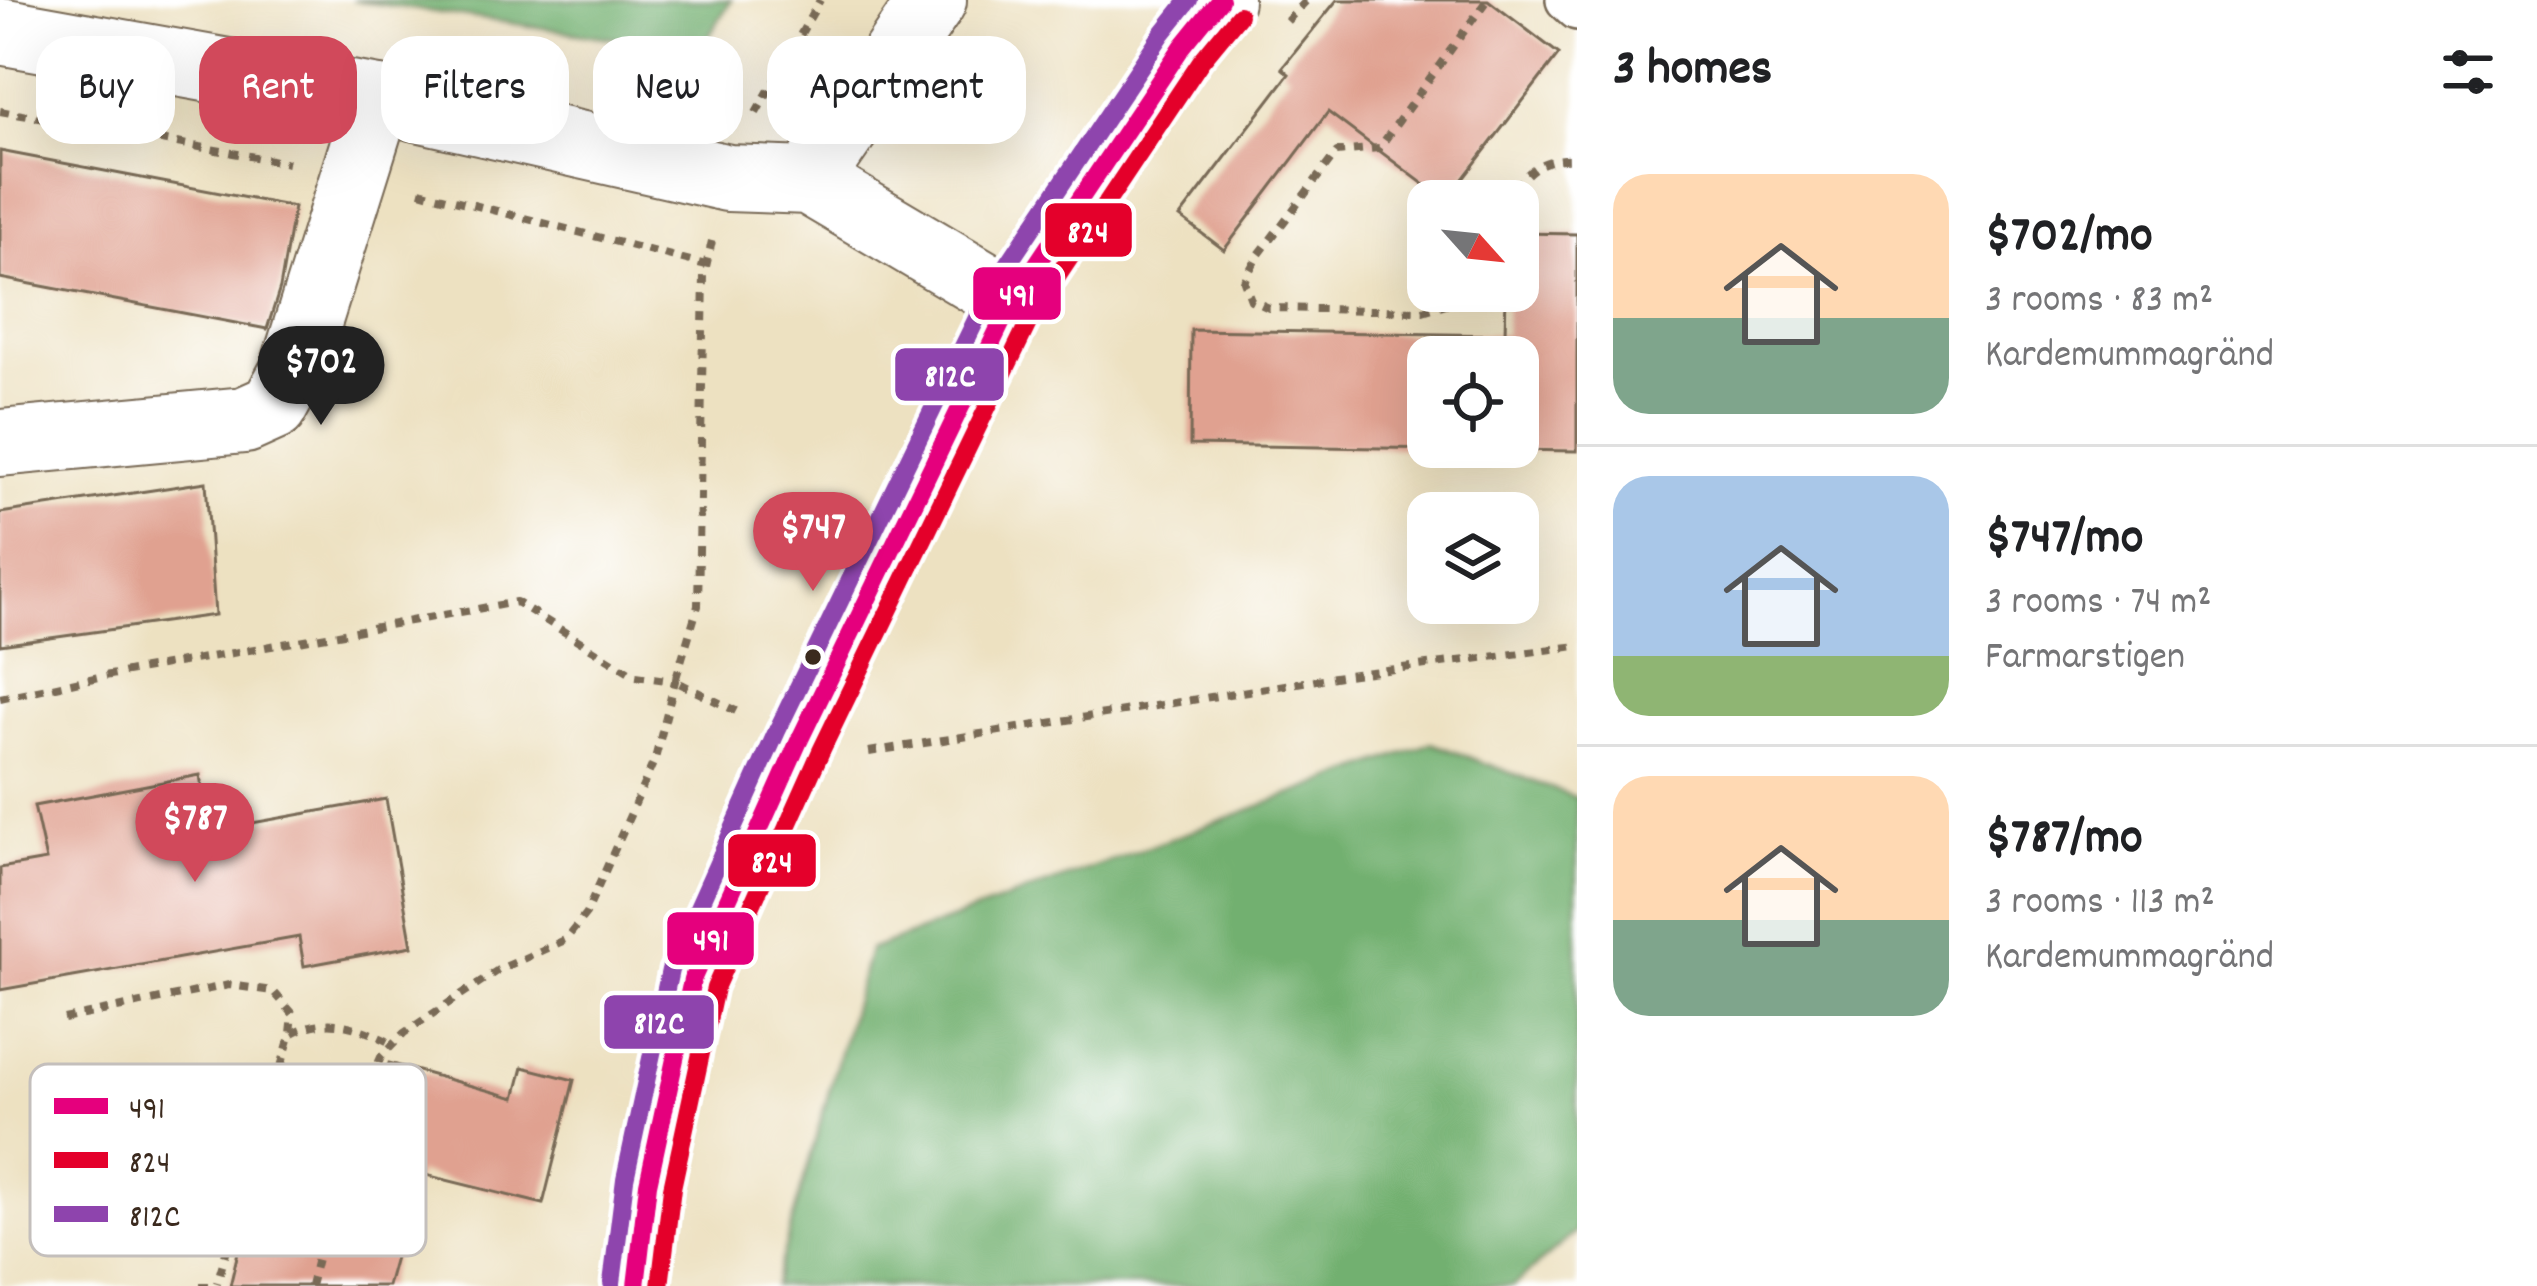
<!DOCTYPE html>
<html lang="en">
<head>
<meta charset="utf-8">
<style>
  body { margin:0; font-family:Dekko,sans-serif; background:#f2f2f2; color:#202124; height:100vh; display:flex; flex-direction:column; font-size:45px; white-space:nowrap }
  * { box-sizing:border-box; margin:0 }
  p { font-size:39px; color:#757577 }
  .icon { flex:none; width:66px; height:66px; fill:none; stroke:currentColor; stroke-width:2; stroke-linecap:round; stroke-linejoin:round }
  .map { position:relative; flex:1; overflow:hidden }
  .sheet { display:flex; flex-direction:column; background:#fff; width:960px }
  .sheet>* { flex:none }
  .guide { position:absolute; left:36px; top:36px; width:1140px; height:108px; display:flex; gap:24px }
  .needle { width:78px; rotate:117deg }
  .tools { position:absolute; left:1407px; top:180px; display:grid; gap:24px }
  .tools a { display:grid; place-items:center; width:132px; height:132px; border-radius:24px; background:#fff; box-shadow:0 12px 48px #0002; font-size:60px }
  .price { position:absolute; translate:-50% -102px; padding:0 27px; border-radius:42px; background:#d1495b; color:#fff; font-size:39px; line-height:78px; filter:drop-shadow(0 3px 6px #0008) }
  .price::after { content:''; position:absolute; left:50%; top:72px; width:36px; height:27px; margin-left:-18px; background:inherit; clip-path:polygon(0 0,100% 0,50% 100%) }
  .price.selected { background:#222; color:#fff }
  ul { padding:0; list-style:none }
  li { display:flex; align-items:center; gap:36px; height:300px; padding:0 36px }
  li+li { border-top:3px solid #e0e0e0 }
  li span { display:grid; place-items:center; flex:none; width:336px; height:240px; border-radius:36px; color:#555 }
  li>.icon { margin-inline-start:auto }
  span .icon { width:144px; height:144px; fill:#fffc; stroke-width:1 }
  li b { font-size:51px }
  h2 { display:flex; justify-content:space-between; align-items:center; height:144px; padding:0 36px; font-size:51px }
  .tag { padding:0 42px; border-radius:36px; background:#fff; box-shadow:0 12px 48px #0002; font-size:42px; line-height:108px }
  .tag.selected { background:#d1495b; color:#fff }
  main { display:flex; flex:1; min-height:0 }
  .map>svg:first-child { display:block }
  .forest { fill:#72b070; stroke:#566d47; stroke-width:3 }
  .building { fill:#e0a190; fill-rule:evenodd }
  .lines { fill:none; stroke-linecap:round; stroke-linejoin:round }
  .service-casing { stroke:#796a57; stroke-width:44 }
  .minor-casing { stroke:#796a57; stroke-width:70 }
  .path { stroke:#796a57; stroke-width:8; stroke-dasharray:9 9; stroke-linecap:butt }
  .service { stroke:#fff; stroke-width:39 }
  .minor { stroke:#fff; stroke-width:66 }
  .bus-1-casing { stroke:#fff; stroke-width:27 }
  .bus-2-casing { stroke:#fff; stroke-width:27 }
  .bus-3-casing { stroke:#fff; stroke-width:27 }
  .bus-1 { stroke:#e5007d; stroke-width:18 }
  .bus-2 { stroke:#e4002b; stroke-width:18 }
  .bus-3 { stroke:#8e44ad; stroke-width:18 }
  .bus-dot { fill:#3b2a1e; stroke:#fff; stroke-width:4.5 }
  .key { fill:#fff; stroke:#c4bfbc; stroke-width:3 }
  .key-label { font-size:33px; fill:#3b2a1e }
  .line-badge { stroke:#fff; stroke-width:4.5 }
  .badge-label { font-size:33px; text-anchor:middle; font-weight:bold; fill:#fff }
</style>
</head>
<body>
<main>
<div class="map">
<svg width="1577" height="1286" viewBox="0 0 1577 1286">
  <rect width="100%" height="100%" fill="#fff"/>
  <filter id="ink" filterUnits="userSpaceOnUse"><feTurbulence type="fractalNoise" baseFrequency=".00833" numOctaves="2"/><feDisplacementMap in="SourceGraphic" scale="24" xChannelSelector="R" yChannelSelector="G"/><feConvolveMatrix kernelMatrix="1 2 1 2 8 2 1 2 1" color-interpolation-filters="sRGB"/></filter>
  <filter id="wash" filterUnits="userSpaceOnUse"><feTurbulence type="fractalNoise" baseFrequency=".004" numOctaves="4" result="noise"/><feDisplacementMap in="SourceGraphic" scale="48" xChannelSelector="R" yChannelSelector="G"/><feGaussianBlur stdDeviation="2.7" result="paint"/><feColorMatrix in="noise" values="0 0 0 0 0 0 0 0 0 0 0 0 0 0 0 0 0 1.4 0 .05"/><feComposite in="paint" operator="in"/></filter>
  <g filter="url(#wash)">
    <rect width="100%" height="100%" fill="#ede1c1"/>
    <g class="forest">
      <path d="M352 0H731L700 51Z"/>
      <path d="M1431 743 1577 798V1231L1513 1286H774L869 950Z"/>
    </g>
    <g id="blocks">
      <g class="building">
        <path d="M1337 0H1488L1559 54 1446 201 1328 112 1224 250 1180 217 1289 74 1282 68Z"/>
        <path d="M0 151 294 207 280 288 267 329 0 278Z"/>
        <path d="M1518 233 1577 234V451L1190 445 1191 330 1505 335 1506 291H1518ZM1428 357H1518V447H1428Z"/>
        <path d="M206 482 215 615 0 645V513Z"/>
        <path d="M200 775 208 831 386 799 412 946 304 966 299 937 0 990V868L46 860 34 806Z"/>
        <path d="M389 1063 515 1098 523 1067 574 1080 543 1204 418 1173 387 1286H230L253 1189 348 1212Z"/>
      </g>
    </g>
  </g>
  <g filter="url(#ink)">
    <use href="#blocks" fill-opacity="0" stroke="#796a57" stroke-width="3"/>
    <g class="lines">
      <defs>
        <path id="service" d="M1566 0 1577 10"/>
        <g id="minor">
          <path d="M0 31 378 99 728 178 809 181 1012 301"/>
          <path d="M809 181 933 0"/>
          <path d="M0 443 245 420 274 407 292 374 378 99"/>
          <path d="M636 1286 648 1184 692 980 799 741 1012 301 1182 47 1220 0"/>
        </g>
      </defs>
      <use href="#service" class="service-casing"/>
      <use href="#minor" class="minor-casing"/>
      <g class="path">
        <path d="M1287 21 1307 0"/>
        <path d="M0 111 288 163"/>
        <path d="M756 113 820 0"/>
        <path d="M420 191 706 265"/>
        <path d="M1503 201C1529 172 1536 157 1577 159"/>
        <path d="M712 241 704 275 698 606 675 681 736 711"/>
        <path d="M1462 291 1446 304 1423 311 1269 308 1251 300 1244 281 1257 257 1337 152 1379 148 1487 0"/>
        <path d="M0 698 99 677 516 602 636 676 675 681 655 759 586 914 565 940 498 970 404 1033 381 1057 350 1129 310 1286"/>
        <path d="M869 752 1347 675 1577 646"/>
        <path d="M64 1019 229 985 273 991 293 1014 291 1033 217 1283"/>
        <path d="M293 1033C329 1014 359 1027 393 1044"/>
        <path d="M248 1184 363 1092"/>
        <path d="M200 1286H218"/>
      </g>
      <use href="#service" class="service"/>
      <use href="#minor" class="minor"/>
      <defs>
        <path id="bus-1" d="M636 1286 648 1184 692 980 799 741 1012 301 1182 47 1220 0"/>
        <path id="bus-2" d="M660 1286 672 1188 715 988 821 751 1033 313 1201 61 1239 15"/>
        <path id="bus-3" d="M612 1283 625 1179 670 970 777 731 990 291 1162 34 1189 0"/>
      </defs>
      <use href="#bus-1" class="bus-1-casing"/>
      <use href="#bus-2" class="bus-2-casing"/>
      <use href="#bus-3" class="bus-3-casing"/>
      <use href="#bus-1" class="bus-1"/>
      <use href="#bus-2" class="bus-2"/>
      <use href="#bus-3" class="bus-3"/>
    </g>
  </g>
  <circle class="bus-dot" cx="813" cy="657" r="10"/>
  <rect x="30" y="1064" width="396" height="192" rx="18" class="key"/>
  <rect x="54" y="1098" width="54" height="16" fill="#e5007d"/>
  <rect x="54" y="1152" width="54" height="16" fill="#e4002b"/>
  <rect x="54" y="1206" width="54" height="16" fill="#8e44ad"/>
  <g class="key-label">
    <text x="129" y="1118">491</text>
    <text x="129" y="1172">824</text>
    <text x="129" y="1226">812C</text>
  </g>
  <g class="line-badge">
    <rect x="1043" y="201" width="91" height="58" rx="12" fill="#e4002b"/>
    <rect x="971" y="265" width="92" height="57" rx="12" fill="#e5007d"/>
    <rect x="893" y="346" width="113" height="57" rx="12" fill="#8e44ad"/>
    <rect x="726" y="832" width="92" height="57" rx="12" fill="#e4002b"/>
    <rect x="665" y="910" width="91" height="57" rx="12" fill="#e5007d"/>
    <rect x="602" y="993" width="114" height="58" rx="12" fill="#8e44ad"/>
  </g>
  <g class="badge-label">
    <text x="1088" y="242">824</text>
    <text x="1017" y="305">491</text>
    <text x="950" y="386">812C</text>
    <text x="772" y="872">824</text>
    <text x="711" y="950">491</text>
    <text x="659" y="1033">812C</text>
  </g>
</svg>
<div class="tools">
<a><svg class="needle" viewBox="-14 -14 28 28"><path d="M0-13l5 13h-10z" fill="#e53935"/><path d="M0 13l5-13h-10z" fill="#757577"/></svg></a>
<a><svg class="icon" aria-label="locate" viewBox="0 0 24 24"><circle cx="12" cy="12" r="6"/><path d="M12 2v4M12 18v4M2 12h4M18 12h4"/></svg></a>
<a><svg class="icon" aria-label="layers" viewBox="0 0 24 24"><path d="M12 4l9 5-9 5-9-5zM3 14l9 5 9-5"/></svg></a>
</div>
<b class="price selected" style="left:321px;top:428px">$702</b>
<b class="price" style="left:813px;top:594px">$747</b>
<b class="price" style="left:195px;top:885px">$787</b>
<div class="guide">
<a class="tag">Buy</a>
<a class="tag selected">Rent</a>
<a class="tag">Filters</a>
<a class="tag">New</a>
<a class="tag">Apartment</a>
</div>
</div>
<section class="sheet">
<h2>3 homes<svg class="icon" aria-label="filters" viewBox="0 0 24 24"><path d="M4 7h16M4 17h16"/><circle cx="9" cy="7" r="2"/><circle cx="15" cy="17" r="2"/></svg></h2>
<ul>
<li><span style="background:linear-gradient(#ffd9b3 60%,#7fa58c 0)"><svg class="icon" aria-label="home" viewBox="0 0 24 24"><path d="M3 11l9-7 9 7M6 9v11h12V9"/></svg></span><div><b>$702/mo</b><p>3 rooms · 83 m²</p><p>Kardemummagränd</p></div></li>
<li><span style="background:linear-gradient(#a9c7e8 75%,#8fb573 0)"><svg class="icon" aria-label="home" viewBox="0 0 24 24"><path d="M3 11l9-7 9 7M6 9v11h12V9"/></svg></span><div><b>$747/mo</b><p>3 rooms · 74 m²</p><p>Farmarstigen</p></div></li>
<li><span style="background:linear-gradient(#ffd9b3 60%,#7fa58c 0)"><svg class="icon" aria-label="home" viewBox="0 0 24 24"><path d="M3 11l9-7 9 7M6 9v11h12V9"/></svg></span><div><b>$787/mo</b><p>3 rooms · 113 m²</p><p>Kardemummagränd</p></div></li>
</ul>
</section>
</main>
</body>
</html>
